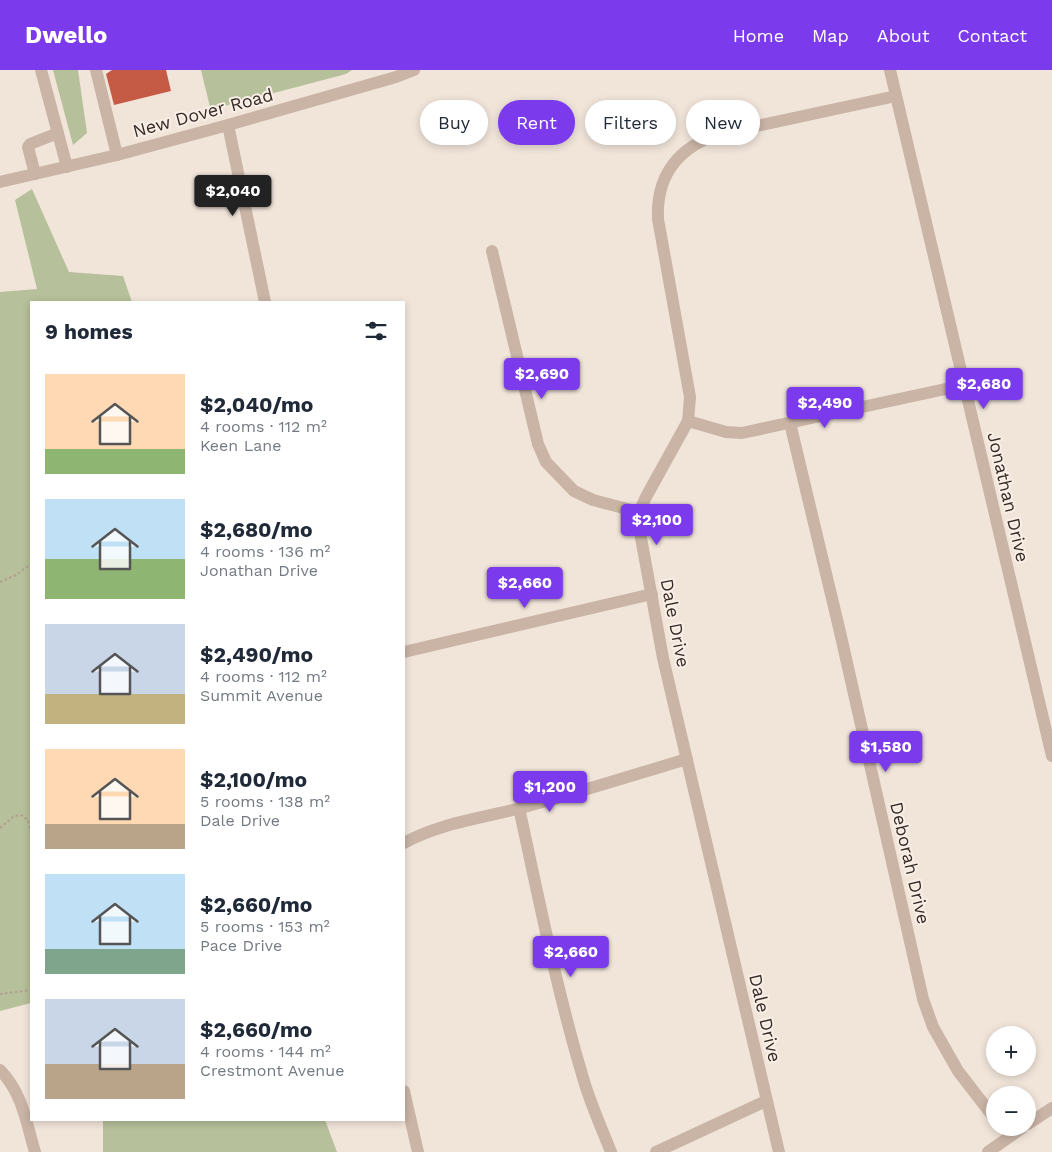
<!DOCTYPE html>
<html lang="en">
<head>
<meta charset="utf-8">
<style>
  body { margin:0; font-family:"Work Sans",sans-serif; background:#f2f2f3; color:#1f2937; height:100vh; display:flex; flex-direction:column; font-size:19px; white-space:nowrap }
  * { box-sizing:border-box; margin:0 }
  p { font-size:16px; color:#747a83 }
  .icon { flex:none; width:28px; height:28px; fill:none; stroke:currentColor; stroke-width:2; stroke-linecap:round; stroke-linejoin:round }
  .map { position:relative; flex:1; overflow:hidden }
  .drawer { position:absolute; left:30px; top:231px; width:375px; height:820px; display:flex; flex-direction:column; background:#fff; border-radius:0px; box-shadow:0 2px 8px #0003 }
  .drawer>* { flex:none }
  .top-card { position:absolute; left:420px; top:30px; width:475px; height:45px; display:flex; gap:10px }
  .fabs { position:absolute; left:986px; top:956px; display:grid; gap:10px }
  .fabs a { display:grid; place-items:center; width:50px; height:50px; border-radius:50%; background:#fff; box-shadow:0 2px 8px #0003; font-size:25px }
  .price { position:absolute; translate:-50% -42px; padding:0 11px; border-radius:5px; background:#7c3aed; color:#fff; font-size:16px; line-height:32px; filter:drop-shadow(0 1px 2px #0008) }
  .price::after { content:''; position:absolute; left:50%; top:30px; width:15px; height:11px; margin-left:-8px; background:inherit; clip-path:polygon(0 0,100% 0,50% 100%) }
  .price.active { background:#222; color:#fff }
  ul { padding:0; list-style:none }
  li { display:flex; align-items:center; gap:15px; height:125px; padding:0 15px }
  li span { display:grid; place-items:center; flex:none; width:140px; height:100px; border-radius:0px; color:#555 }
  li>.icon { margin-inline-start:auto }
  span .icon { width:60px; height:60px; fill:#fffc; stroke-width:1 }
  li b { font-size:21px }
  h2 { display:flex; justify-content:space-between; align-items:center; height:60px; padding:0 15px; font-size:21px }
  .chip { padding:0 18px; border-radius:22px; background:#fff; box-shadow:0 2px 8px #0003; font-size:18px; line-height:45px }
  .chip.active { background:#7c3aed; color:#fff }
  header { display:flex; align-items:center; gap:30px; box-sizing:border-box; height:70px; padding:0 25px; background:#7c3aed; color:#fff }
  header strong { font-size:24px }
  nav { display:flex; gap:28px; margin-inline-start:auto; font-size:18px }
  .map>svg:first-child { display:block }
  .green { fill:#b6c09a }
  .building { fill:#c55b45 }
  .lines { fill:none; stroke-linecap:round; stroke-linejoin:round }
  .path { stroke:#b59e90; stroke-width:2; stroke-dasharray:2.5 2.5; stroke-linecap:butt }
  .minor { stroke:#c9b4a6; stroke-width:12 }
  .labels { text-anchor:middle; stroke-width:4; stroke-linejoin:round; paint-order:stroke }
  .street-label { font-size:18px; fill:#352b27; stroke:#f9efe6 }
</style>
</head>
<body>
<header>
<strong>Dwello</strong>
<nav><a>Home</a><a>Map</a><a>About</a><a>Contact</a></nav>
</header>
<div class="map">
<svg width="1052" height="1082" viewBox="0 0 1052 1082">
  <rect width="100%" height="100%" fill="#f1e5da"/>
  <g class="green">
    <path d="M53 0H78L87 63 73 75Z"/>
    <path d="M201 0H352L346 4 213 39 210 37Z"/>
    <path d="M32 119 69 202 123 206 132 232H31V933L0 941V222L37 219 15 130Z"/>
    <path d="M103 1050H325L337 1082H103Z"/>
  </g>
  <path class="building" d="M112 0H166L171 21 114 35 106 4Z"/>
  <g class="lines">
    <g class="path">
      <path d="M0 512 16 505 31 494"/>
      <path d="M0 758 14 746 21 745 28 750 31 763"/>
      <path d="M0 924 31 920"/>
    </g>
    <g class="minor">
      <path d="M41 0 67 97"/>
      <path d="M96 0 117 85"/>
      <path d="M890 0 1052 686"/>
      <path d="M228 55 265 232"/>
      <path d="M35 104 28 77 30 74 58 63"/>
      <path d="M0 112 117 85 228 55 396 7 414 0"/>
      <path d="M492 181 538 374 546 392 574 421 593 430 639 442"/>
      <path d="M688 351 726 362 742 363 964 315"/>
      <path d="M790 353 840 562 923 929 933 957 958 1001 995 1049"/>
      <path d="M404 582 652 524"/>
      <path d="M519 738C539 829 557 922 584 1011 591 1035 602 1059 611 1082"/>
      <path d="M404 773C438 754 480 748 517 739 574 724 630 706 687 689"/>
      <path d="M0 1000C23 1024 26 1052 35 1082"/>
      <path d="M404 1021 418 1082"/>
      <path d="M1028 1054 1052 1038"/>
      <path d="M656 1082 766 1031"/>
      <path d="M779 1082 663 588 639 457V442L646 427 688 351 690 327 658 149C656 105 679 77 719 64L896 26"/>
      <path d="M988 1082 1022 1058"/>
    </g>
  </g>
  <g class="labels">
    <g class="street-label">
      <text transform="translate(203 43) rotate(-15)" y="6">New Dover Road</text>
      <text transform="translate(1008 427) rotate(77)" y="6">Jonathan Drive</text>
      <text transform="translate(675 553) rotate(79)" y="6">Dale Drive</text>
      <text transform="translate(910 793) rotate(77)" y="6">Deborah Drive</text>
      <text transform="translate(765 948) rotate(77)" y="6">Dale Drive</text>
    </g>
  </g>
</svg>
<div class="fabs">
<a>+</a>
<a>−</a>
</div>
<b class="price active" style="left:233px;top:147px">$2,040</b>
<b class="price" style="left:542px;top:330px">$2,690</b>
<b class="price" style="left:984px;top:340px">$2,680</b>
<b class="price" style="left:825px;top:359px">$2,490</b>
<b class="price" style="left:657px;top:476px">$2,100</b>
<b class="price" style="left:525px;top:539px">$2,660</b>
<b class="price" style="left:886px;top:703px">$1,580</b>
<b class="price" style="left:550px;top:743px">$1,200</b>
<b class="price" style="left:571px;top:908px">$2,660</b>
<div class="top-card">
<a class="chip">Buy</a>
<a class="chip active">Rent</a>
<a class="chip">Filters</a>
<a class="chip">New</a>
</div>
<section class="drawer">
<h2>9 homes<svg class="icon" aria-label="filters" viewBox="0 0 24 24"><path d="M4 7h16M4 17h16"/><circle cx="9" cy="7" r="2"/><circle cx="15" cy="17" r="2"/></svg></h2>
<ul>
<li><span style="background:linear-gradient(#ffd9b3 75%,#8fb573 0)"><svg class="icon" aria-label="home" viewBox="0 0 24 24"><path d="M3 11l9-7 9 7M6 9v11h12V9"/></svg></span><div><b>$2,040/mo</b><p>4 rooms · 112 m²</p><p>Keen Lane</p></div></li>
<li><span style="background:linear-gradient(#bfe0f5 60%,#8fb573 0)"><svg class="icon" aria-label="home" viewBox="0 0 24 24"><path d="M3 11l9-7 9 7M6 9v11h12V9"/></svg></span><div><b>$2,680/mo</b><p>4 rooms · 136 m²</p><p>Jonathan Drive</p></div></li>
<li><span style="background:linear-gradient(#c9d6e8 70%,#c2b280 0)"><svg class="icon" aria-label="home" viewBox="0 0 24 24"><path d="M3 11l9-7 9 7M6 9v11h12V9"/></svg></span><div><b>$2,490/mo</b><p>4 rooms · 112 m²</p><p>Summit Avenue</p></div></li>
<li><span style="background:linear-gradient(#ffd9b3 75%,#b9a48a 0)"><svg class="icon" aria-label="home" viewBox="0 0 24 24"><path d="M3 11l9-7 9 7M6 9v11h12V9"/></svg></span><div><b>$2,100/mo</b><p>5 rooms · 138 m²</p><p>Dale Drive</p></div></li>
<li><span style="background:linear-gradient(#bfe0f5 75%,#7fa58c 0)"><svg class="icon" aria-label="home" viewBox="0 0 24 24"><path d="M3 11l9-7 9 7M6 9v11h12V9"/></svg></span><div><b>$2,660/mo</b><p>5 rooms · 153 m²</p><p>Pace Drive</p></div></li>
<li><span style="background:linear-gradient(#c9d6e8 65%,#b9a48a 0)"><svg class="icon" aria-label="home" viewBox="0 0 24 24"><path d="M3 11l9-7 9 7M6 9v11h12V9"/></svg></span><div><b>$2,660/mo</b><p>4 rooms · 144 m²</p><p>Crestmont Avenue</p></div></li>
</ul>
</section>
</div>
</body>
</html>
